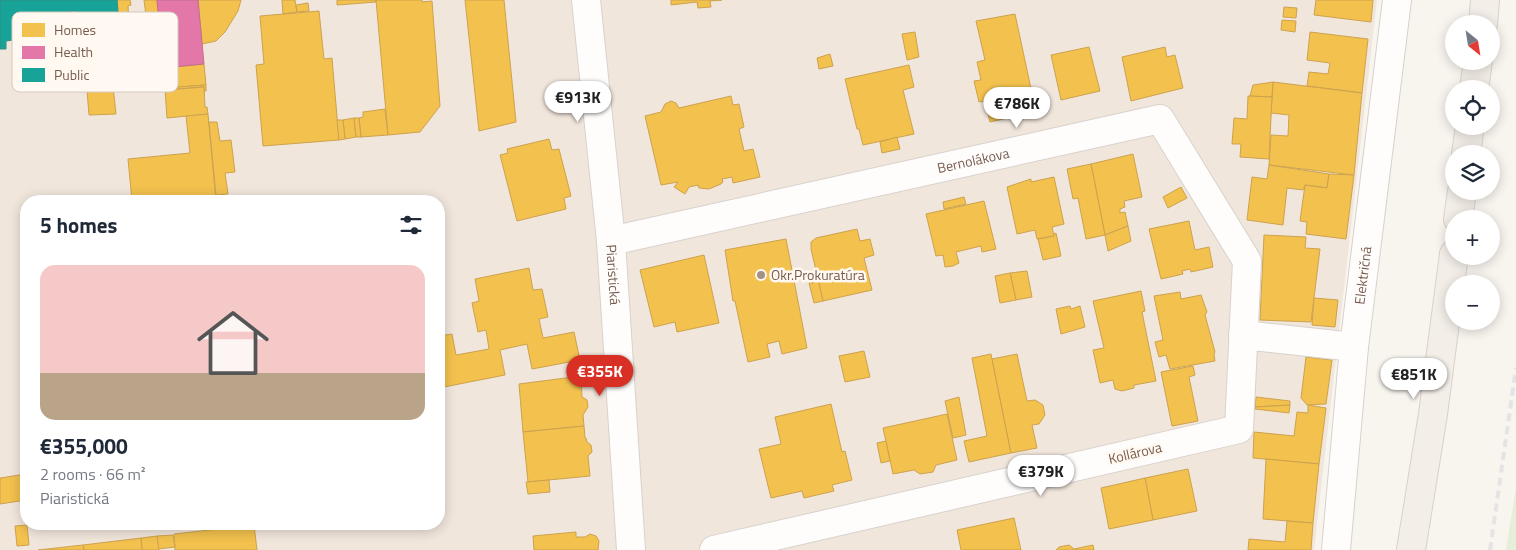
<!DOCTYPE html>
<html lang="en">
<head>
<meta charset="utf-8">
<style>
  body { margin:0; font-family:"Titillium Web",sans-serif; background:#f6f6f7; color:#1f2937; height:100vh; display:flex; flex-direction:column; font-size:19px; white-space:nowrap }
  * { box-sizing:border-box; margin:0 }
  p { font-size:16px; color:#747a83 }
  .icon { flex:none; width:28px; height:28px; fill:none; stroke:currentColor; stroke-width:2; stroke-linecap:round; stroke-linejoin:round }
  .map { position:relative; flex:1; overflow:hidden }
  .drawer { position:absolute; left:20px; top:195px; width:425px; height:335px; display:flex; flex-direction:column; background:#fff; border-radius:20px; box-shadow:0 2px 12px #0003 }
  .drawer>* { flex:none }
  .needle { width:32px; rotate:150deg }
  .fabs { position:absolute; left:1445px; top:15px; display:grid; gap:10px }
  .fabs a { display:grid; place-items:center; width:55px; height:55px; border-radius:50%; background:#fff; box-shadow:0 2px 12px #0003; font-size:25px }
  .price { position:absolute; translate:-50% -42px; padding:0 11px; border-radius:18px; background:#fff; color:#222; font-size:16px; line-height:32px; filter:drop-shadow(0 1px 2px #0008) }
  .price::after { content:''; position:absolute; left:50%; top:30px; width:15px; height:11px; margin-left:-8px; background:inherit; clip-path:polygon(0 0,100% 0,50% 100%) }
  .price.on { background:#d93025; color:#fff }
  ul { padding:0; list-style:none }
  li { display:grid; align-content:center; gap:10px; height:265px; padding:0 20px }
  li+li { border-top:1px solid #e0e1e3 }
  li span { display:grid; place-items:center; height:155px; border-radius:15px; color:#555 }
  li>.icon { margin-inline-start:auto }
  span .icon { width:90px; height:90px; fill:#fffc; stroke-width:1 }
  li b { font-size:21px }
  h2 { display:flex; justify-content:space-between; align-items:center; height:60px; padding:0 20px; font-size:21px }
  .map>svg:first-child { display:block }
  .residential { fill:#f1e6dc; fill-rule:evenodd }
  .green { fill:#e6eed9 }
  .homes { fill:#f2c14e; stroke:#cda24e }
  .health { fill:#e377a8; stroke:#c36f8d }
  .public { fill:#17a398; stroke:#348d82 }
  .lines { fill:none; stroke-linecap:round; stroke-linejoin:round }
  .minor-casing { stroke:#d8d1cc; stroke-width:30 }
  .major-casing { stroke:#d9d1cb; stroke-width:30 }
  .minor { stroke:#fefdfc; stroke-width:28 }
  .major { stroke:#f3eee7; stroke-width:28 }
  .rail { stroke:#e5e3e6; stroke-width:4; stroke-dasharray:8 5; stroke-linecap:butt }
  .poi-dot { fill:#a49185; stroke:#fff9f1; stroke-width:2 }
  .labels { text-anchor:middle; stroke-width:5; stroke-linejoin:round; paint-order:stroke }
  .street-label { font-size:14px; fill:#775b4d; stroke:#fff9f1 }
  .poi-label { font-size:14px; fill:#775b4d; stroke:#fff9f1; text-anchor:start }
  .key { fill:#fff9f1; stroke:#d6cac0; stroke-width:1 }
  .key-label { font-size:14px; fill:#775b4d }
</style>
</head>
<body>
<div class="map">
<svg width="1516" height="550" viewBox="0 0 1516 550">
  <rect width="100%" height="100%" fill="#f8f4ee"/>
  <path class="residential" d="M0 0H1377L1314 550H0ZM26 201H439V524H26Z"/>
  <path class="green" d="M1516 488V550H1506Z"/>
  <g class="homes">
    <path d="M117 0H130L131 5 128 6 129 22 119 23Z"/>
    <path d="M144 0H157L159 15 146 16Z"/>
    <path d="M198 0H241L238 11 225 32 216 41 202 44Z"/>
    <path d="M282 0H295L297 12 283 14Z"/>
    <path d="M337 0H376V2L337 5Z"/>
    <path d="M376 0H422V2L432 1 440 106 420 132 388 135Z"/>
    <path d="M465 0H504L516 122 479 131Z"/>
    <path d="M671 0H722L710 1 711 7 698 8 697 2 671 5Z"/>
    <path d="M1316 0H1373L1371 22 1314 15Z"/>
    <path d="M308 3 309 11 297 12 296 5Z"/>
    <path d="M1284 7 1297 8 1296 18 1283 17Z"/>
    <path d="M319 11 324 59 332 58 339 140 263 146 256 65 264 64 260 16Z"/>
    <path d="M1015 14 1036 112 1031 113 1024 119 1016 116 990 122 985 101 979 102 974 81 981 80 977 62 985 60 976 21Z"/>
    <path d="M1282 20 1296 21 1295 32 1281 30Z"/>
    <path d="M915 32 919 57 907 60 902 34Z"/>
    <path d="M1310 32 1368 39 1362 93 1307 86 1309 72 1328 74 1330 63 1307 60Z"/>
    <path d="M1089 47 1100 91 1061 100 1051 55Z"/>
    <path d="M1165 47 1167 57 1175 55 1183 88 1131 101 1122 57Z"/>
    <path d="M830 54 833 66 819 69 817 58Z"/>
    <path d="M204 64 206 85 165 88 163 68Z"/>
    <path d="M909 65 914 87 903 90 914 134 863 145 859 129H857L845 79Z"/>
    <path d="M112 77 116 114 89 115 86 79Z"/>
    <path d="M1273 82 1362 93 1354 175 1269 165 1271 135 1288 136 1289 115 1271 113Z"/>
    <path d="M1273 82 1272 97 1250 96 1253 85Z"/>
    <path d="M206 85V91H204V87L165 90V88Z"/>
    <path d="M204 87 205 107H207L208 114 167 118 165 90Z"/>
    <path d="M731 96 733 105 739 104 744 127 739 129 744 151 753 149 760 177 733 183 732 177 722 179 723 182 721 184 709 189 699 188 698 185 689 187 685 194 674 187 678 182 661 185 645 116 661 112 665 104 671 101 676 103 679 108Z"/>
    <path d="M1248 96 1272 97 1269 159 1240 157 1241 144H1232L1234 118 1247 119Z"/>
    <path d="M385 109 388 135 361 137 359 118 363 117V112Z"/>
    <path d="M208 114 216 201H132L128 159 190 153 186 116Z"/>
    <path d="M354 118 356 137 345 139 343 120Z"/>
    <path d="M354 118H359L361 137H356Z"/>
    <path d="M337 120H343L345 139 339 140Z"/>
    <path d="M209 122H217L220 141 231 140 235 172 225 173 228 194 216 195Z"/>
    <path d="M897 137 900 149 882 153 880 142Z"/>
    <path d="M549 139 552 150 559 149 571 196 564 198 566 209 517 221 500 155 508 153 507 149Z"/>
    <path d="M1133 154 1142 197 1124 201 1125 207 1120 209V213L1125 212 1128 226 1105 235 1091 164Z"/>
    <path d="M1091 164 1105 235 1086 239 1078 198 1073 199 1067 169Z"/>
    <path d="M1269 165 1329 174 1327 188 1305 185 1303 190 1287 188 1283 225 1247 220 1252 177 1267 179Z"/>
    <path d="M1329 174 1354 175 1346 239 1306 234 1307 222 1300 221 1305 185 1327 188Z"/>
    <path d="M1054 177 1064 224 1052 227 1054 236 1037 239 1035 230 1017 234 1007 187 1031 179V182Z"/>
    <path d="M1181 187 1187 198 1168 208 1163 197Z"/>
    <path d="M964 197 966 204 944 209 943 202Z"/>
    <path d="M984 201 996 249 982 252 981 246 956 252 959 263 953 266 945 267 943 255 936 256 926 214Z"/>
    <path d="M1189 221 1195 250 1209 247 1213 267 1191 272 1190 269 1182 271 1183 274 1161 279 1149 229Z"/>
    <path d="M1128 226 1131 241 1108 251 1105 235Z"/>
    <path d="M857 229 860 241 870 239 874 255 864 258 872 290 823 301 811 249V242L816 238Z"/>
    <path d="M1056 233 1061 256 1043 260 1038 239 1054 236V234Z"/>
    <path d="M1264 235 1306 237 1305 248 1320 249 1311 322 1260 320Z"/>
    <path d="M786 239 807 348 782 354 779 341 767 344 770 357 748 362 735 301H733L725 250Z"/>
    <path d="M704 255 719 323 677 332 675 322 654 327 640 270Z"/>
    <path d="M529 268 533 290 542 289 548 317 539 319 543 338 574 332 580 360 532 369 527 344 500 350 505 375 439 388V336L452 334 456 355 489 349 486 330 478 332 472 303 479 301 475 279Z"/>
    <path d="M1027 271 1032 297 1016 300 1010 273Z"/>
    <path d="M1010 273 1016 300 1000 303 995 276Z"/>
    <path d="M817 275 823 301 814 303 809 283H813L811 277Z"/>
    <path d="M1141 291 1145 311 1142 312 1156 381 1134 385V388L1122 391 1115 389 1113 380 1100 383 1093 350 1104 348 1093 301Z"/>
    <path d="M1180 292 1181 299 1201 295 1207 312 1205 315 1215 352 1214 354 1215 361 1170 369 1166 355 1159 357 1155 342 1163 340 1154 296Z"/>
    <path d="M1314 298 1338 300 1335 327 1312 325Z"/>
    <path d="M1070 306 1071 309 1080 306 1085 327 1061 334 1056 309Z"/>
    <path d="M864 351 870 377 845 382 839 356Z"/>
    <path d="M991 354 1011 453 969 462 964 441 987 436 972 358Z"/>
    <path d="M1017 354 1027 401 1035 400 1043 405 1045 415 1039 424 1032 425 1037 448 1011 453 992 359Z"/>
    <path d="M1306 357 1332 360 1326 404 1307 405 1301 398Z"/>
    <path d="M1193 366 1195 375 1189 377 1198 421 1172 426 1161 372Z"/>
    <path d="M581 376 582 397 587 400 588 407 583 415 584 426 523 432 519 384Z"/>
    <path d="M959 397 966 435 953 438 945 401Z"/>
    <path d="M1256 397 1290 401V405L1255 407Z"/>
    <path d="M831 404 842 452 845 451 852 480 832 485 834 491 804 498 802 491 771 498 759 449 781 444 775 417Z"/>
    <path d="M1290 405 1289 413 1255 409V407Z"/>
    <path d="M1308 405 1326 408 1319 464 1253 458 1254 432 1294 436 1297 412 1308 413Z"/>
    <path d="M947 414 957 460 936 465 933 472 920 474 914 470 893 474 883 428Z"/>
    <path d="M584 426 585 438H586L587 442 591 445 592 452 588 456 590 476 528 482 523 432Z"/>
    <path d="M886 441 890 461 881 463 877 443Z"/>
    <path d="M1266 459 1319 464 1313 523 1263 519Z"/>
    <path d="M1188 469 1197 511 1153 520 1145 478Z"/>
    <path d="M26 474V500L0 504V478Z"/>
    <path d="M1145 478 1153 520 1109 529 1101 488Z"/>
    <path d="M549 480 550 492 528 494 526 482Z"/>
    <path d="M1014 518 1021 550H961L957 530Z"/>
    <path d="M1287 521 1313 523 1311 550H1248L1249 539 1285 542Z"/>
    <path d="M27 525 29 545 17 546 15 526Z"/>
    <path d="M254 525 257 550H175L174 534Z"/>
    <path d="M576 532V537H585L590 534 596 536 599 541 598 550H534L533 536Z"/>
    <path d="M173 535 175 547 158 549 157 536Z"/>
    <path d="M157 536 159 550H142L141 538Z"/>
    <path d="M141 538 142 550H84L83 545Z"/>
    <path d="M83 545 84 550H38Z"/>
    <path d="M1069 545 1074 549 1093 545 1094 550H1056L1059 547Z"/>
  </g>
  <path class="health" d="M157 0H198L204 64 163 68Z"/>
  <path class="public" d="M0 0H117L122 64 80 67 75 11 27 16 29 38 6 41V49H0Z"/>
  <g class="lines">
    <defs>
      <g id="minor">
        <path id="s1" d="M586 0 611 241 631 550"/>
        <path id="s2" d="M611 241 1160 119 1247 261 1239 429 714 550"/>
        <path d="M1243 335 1354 347"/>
        <path id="s3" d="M1336 550 1354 347 1397 0"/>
      </g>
      <g id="major">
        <path d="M1483 24 1485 0"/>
        <path d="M1474 89 1478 61"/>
        <path d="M1466 154 1470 126"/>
        <path d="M1458 219 1462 191"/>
        <path d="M1411 550 1433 414 1454 254"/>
      </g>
    </defs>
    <use href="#minor" class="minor-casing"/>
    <use href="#major" class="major-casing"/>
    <use href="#minor" class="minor"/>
    <use href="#major" class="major"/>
    <path class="rail" d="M1490 550 1516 368"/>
  </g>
  <circle class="poi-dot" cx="761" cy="275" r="5"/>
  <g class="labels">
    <g class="street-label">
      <text dy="5" stroke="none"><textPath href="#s2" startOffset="371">Bernolákova</textPath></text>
      <text dy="5" stroke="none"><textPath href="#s1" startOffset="276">Piaristická</textPath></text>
      <text dy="5" stroke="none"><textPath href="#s3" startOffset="276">Električná</textPath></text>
      <text transform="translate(1135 453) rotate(-13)" y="5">Kollárova</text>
    </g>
    <g class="poi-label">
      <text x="771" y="280">Okr.Prokuratúra</text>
    </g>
  </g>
  <rect x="12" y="12" width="166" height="80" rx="8" class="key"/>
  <rect x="22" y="23" width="23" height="14" fill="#f2c14e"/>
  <rect x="22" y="46" width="23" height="13" fill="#e377a8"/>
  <rect x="22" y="68" width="23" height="14" fill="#17a398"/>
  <g class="key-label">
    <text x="54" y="35">Homes</text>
    <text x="54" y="57">Health</text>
    <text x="54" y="80">Public</text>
  </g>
</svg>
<div class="fabs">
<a><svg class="needle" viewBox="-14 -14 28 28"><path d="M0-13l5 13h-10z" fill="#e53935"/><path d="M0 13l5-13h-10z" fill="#747a83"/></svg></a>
<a><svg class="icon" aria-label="locate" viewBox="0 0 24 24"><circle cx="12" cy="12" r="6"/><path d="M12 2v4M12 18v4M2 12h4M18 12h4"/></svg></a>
<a><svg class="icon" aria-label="layers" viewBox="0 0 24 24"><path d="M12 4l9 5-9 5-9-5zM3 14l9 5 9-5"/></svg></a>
<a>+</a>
<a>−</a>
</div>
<b class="price" style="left:578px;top:123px">€913K</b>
<b class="price" style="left:1017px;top:129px">€786K</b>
<b class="price on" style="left:600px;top:397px">€355K</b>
<b class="price" style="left:1414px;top:400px">€851K</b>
<b class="price" style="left:1041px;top:497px">€379K</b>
<section class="drawer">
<h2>5 homes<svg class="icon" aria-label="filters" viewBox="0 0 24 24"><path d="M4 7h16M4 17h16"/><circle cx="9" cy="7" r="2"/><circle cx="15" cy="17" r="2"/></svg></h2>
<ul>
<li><span style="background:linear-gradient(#f6c9c9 70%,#b9a48a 0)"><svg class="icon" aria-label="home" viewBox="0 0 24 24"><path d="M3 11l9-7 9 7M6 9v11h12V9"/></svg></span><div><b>€355,000</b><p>2 rooms · 66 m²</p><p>Piaristická</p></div></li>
</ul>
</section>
</div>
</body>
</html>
